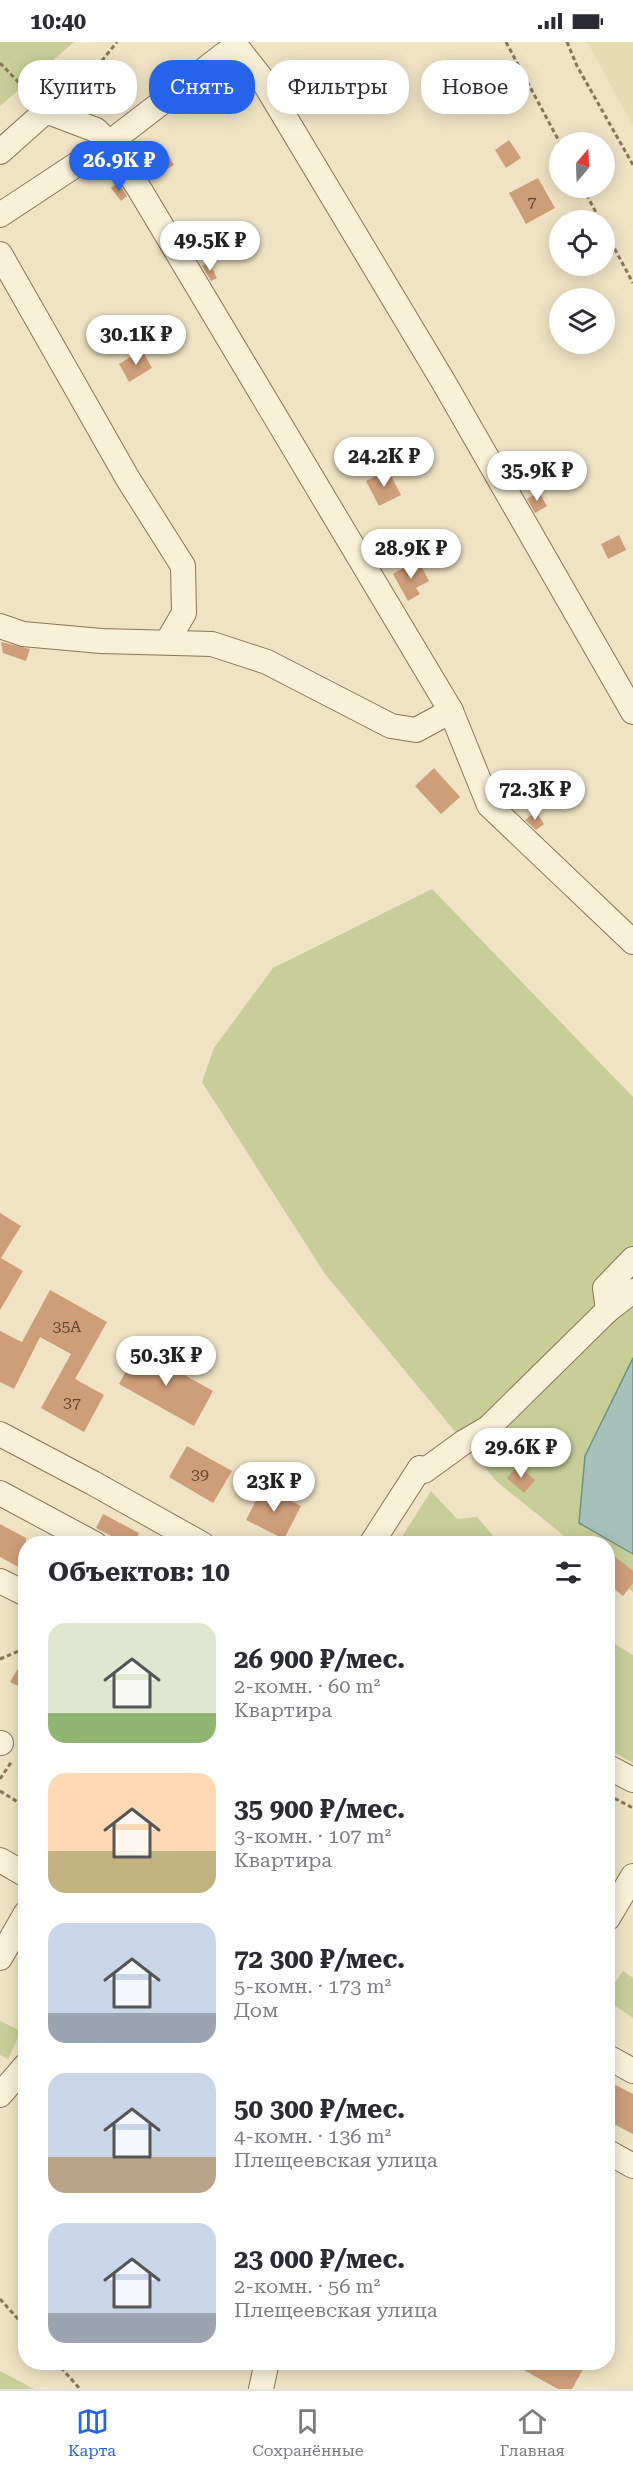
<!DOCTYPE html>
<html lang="ru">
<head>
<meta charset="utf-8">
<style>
  body { margin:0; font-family:"Roboto Serif",serif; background:#f7f7f7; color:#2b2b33; height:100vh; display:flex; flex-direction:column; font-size:22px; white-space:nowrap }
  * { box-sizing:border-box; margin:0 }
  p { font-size:20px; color:#7c7c81 }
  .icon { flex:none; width:33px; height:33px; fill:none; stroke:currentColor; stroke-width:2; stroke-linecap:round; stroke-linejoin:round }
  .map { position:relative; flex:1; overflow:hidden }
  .side { position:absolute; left:18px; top:1494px; width:597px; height:834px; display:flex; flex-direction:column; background:#fff; border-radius:24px; box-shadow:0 3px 15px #0003 }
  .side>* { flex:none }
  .hud { position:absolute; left:18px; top:18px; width:597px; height:54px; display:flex; gap:12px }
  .needle { width:39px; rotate:19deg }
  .controls { position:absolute; left:549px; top:90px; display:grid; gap:12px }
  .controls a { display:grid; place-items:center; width:66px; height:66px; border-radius:50%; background:#fff; box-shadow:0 3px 15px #0003; font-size:30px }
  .price { position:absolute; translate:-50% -51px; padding:0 14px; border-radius:21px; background:#fff; color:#222; font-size:20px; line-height:39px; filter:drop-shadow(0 2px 3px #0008) }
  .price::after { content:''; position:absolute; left:50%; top:36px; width:18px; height:14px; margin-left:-9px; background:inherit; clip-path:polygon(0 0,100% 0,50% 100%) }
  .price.on { background:#2563eb; color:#fff }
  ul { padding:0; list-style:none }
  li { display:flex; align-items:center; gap:18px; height:150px; padding:0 30px }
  li span { display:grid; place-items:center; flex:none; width:168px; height:120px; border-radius:18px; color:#555 }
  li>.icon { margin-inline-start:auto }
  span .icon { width:72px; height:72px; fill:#fffc; stroke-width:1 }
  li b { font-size:26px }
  h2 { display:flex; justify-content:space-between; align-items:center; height:72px; padding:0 30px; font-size:26px }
  .pill { padding:0 21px; border-radius:24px; background:#fff; box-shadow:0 3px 15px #0003; font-size:21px; line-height:54px }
  .pill.on { background:#2563eb; color:#fff }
  .status { display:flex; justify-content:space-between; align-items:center; height:42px; padding:0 30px; background:#fff; direction:ltr }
  .status svg { height:16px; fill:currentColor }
  .menu { display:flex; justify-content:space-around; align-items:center; height:84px; border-top:2px solid #e1e1e2; background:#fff; font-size:16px; color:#7c7c81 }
  .menu a { display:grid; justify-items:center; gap:3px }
  .menu .on { color:#2563eb }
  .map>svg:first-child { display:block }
  .farmland { fill:#e5ddb1 }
  .green { fill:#c7ce98 }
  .water { fill:#a6c2ba; stroke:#6c9188; stroke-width:1.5 }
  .building { fill:#ce9e79 }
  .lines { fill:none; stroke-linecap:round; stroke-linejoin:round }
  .minor-casing { stroke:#8a745a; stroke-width:26 }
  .path { stroke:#8a745a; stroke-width:3; stroke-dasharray:4.5 3; stroke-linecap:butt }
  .minor { stroke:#f9f0d8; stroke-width:24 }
  .labels { text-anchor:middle; stroke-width:5; stroke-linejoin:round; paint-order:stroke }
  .number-label { font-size:16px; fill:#5f4835 }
</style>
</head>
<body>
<div class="status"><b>10:40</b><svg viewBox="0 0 49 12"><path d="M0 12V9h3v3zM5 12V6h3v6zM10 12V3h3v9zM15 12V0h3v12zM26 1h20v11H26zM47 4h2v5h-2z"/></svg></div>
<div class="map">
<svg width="633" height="2347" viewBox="0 0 633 2347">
  <rect width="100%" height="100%" fill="#efe3c4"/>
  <path class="farmland" d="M587 0H633V84Z"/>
  <g class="green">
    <path d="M0 0H74L0 64Z"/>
    <path d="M432 847 633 1055V1316L585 1414 579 1480 633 1512V1550L608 1529V1502L573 1501 496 1439 325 1232 202 1040 214 1006 273 926Z"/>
    <path d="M431 1449 457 1477 477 1475 499 1501H398Z"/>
    <path d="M608 1598 633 1613V1721L608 1707Z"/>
    <path d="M623 1929 633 1936V1976L608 1959V1951Z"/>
    <path d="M0 1979 21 1989 8 2017 0 2013Z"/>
    <path d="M0 2329 34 2347H0Z"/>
  </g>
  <path class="water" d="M633 1316V1512L579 1481 585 1414Z"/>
  <g class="building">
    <path d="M509 98 521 116 506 126 495 108Z"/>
    <path d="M163 105 174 123 150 137 139 120Z"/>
    <path d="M538 136 555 166 526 182 509 151Z"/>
    <path d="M118 140 127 154 121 159 111 146Z"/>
    <path d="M209 220 217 236 211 239 202 224Z"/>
    <path d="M142 308 152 326 129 340 119 322Z"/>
    <path d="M388 428 401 453 379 464 366 439Z"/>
    <path d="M539 450 547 464 535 471 527 457Z"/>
    <path d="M619 493 626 508 608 517 601 502Z"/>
    <path d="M418 518 429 539 416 546 420 552 408 559 393 532Z"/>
    <path d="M1 600 30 607 26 619 3 611Z"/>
    <path d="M434 726 460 755 441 772 415 744Z"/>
    <path d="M536 770 544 782 536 788 525 778Z"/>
    <path d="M0 1171 21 1184 1 1216 23 1229 0 1268Z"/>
    <path d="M50 1248 107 1280 75 1337 104 1353 84 1390 41 1366 71 1312 40 1295 14 1347 0 1340V1289L22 1300Z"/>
    <path d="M138 1307 213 1349 194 1384 119 1342Z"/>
    <path d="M187 1404 232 1429 213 1461 169 1435Z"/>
    <path d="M518 1423 535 1438 524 1451 507 1436Z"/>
    <path d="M263 1445 301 1464 284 1497 246 1478Z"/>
    <path d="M103 1472 139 1491 134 1502H127L96 1486Z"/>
    <path d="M0 1482 26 1496V1529L0 1515Z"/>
    <path d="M613 1513 633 1529V1541L623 1554 608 1542V1520Z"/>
    <path d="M26 1613V1648L10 1640Z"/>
    <path d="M608 2039 633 2052V2092L608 2079Z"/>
    <path d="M509 2320H587L572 2347H558Z"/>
  </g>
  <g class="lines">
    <defs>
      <g id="minor">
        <path d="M0 110 46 69 96 88 109 101 140 148 451 669 489 763 633 900"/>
        <path d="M0 173 109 101 226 11 240 9 262 37 443 339 633 670"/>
        <path d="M0 212 128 437 183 524 184 571 167 600"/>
        <path d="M0 584 23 592 101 599 212 602 267 620 391 684 416 688 451 669"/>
        <path d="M608 1268 605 1246 633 1217"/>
        <path d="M0 1392 93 1441 202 1502"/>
        <path d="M424 1429 464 1400 488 1386 608 1268 633 1249"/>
        <path d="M0 1451 95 1502"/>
        <path d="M371 1502 420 1426"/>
        <path d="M0 1539 26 1552"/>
        <path d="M0 1701H1"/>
        <path d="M608 1725 633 1738"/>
        <path d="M0 1818 26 1833"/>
        <path d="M608 1876 633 1834"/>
        <path d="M0 1916 26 1871"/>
        <path d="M608 2015 633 2029"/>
        <path d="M0 2053 26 2023"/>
        <path d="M608 2110 633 2124"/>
        <path d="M261 2347 267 2320"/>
      </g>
    </defs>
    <use href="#minor" class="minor-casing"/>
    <g class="path">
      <path d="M506 0 560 101"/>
      <path d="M567 0 577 24 633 123"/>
      <path d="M0 21 32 54"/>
      <path d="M63 54 96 26 117 0"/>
      <path d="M583 146 600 178"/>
      <path d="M604 187 633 241"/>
      <path d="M0 1617 26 1606"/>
      <path d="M0 1737 12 1719"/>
      <path d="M0 1749 26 1765"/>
      <path d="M608 1753 633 1766"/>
      <path d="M22 1762 26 1729"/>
      <path d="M608 1948 609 1949"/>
      <path d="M0 2257 26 2286"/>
      <path d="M56 2320 80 2347"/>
    </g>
    <use href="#minor" class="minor"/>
  </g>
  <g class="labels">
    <g class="number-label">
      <text x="532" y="165">7</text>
      <text x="67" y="1290">35А</text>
      <text x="72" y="1366">37</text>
      <text x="200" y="1438">39</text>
    </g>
  </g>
</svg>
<div class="controls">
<a><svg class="needle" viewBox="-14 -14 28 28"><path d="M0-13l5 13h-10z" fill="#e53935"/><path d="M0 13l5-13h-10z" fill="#7c7c81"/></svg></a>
<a><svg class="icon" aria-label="locate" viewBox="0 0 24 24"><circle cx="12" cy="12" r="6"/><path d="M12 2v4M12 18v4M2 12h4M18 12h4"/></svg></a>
<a><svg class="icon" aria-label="layers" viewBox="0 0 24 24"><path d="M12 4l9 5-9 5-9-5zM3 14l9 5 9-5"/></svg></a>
</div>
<b class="price on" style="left:119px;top:150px">26.9K ₽</b>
<b class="price" style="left:210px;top:230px">49.5K ₽</b>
<b class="price" style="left:136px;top:324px">30.1K ₽</b>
<b class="price" style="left:384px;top:446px">24.2K ₽</b>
<b class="price" style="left:537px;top:460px">35.9K ₽</b>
<b class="price" style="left:411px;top:538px">28.9K ₽</b>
<b class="price" style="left:535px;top:779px">72.3K ₽</b>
<b class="price" style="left:166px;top:1345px">50.3K ₽</b>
<b class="price" style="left:521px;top:1437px">29.6K ₽</b>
<b class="price" style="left:274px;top:1471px">23K ₽</b>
<div class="hud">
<a class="pill">Купить</a>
<a class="pill on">Снять</a>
<a class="pill">Фильтры</a>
<a class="pill">Новое</a>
</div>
<section class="side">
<h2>Объектов: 10<svg class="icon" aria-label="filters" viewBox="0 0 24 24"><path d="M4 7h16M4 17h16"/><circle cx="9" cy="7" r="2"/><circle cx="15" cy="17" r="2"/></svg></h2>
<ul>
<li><span style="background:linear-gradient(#dfe7d0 75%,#8fb573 0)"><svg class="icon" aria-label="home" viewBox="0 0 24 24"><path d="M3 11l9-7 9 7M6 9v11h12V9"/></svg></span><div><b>26 900 ₽/мес.</b><p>2-комн. · 60 m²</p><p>Квартира</p></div></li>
<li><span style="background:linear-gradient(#ffd9b3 65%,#c2b280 0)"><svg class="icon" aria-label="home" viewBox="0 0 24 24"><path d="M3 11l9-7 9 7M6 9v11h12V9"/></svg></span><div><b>35 900 ₽/мес.</b><p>3-комн. · 107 m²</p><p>Квартира</p></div></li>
<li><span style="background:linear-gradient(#c9d6e8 75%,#9aa5b1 0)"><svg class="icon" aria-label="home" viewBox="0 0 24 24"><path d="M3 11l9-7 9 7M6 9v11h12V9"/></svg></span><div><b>72 300 ₽/мес.</b><p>5-комн. · 173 m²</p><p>Дом</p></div></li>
<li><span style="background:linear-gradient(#c9d6e8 70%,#b9a48a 0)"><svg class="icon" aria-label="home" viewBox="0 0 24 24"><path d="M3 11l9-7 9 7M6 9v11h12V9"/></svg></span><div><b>50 300 ₽/мес.</b><p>4-комн. · 136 m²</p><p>Плещеевская улица</p></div></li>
<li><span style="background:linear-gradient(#c9d6e8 75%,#9aa5b1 0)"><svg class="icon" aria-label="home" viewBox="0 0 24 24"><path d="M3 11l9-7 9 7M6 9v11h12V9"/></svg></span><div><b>23 000 ₽/мес.</b><p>2-комн. · 56 m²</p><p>Плещеевская улица</p></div></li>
</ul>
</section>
</div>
<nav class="menu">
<a class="on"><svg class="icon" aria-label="map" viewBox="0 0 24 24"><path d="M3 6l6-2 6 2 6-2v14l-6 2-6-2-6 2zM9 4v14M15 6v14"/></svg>Карта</a>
<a><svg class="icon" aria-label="saved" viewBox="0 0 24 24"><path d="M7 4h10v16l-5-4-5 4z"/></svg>Сохранённые</a>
<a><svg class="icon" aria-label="home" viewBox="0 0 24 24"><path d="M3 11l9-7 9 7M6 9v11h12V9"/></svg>Главная</a>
</nav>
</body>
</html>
